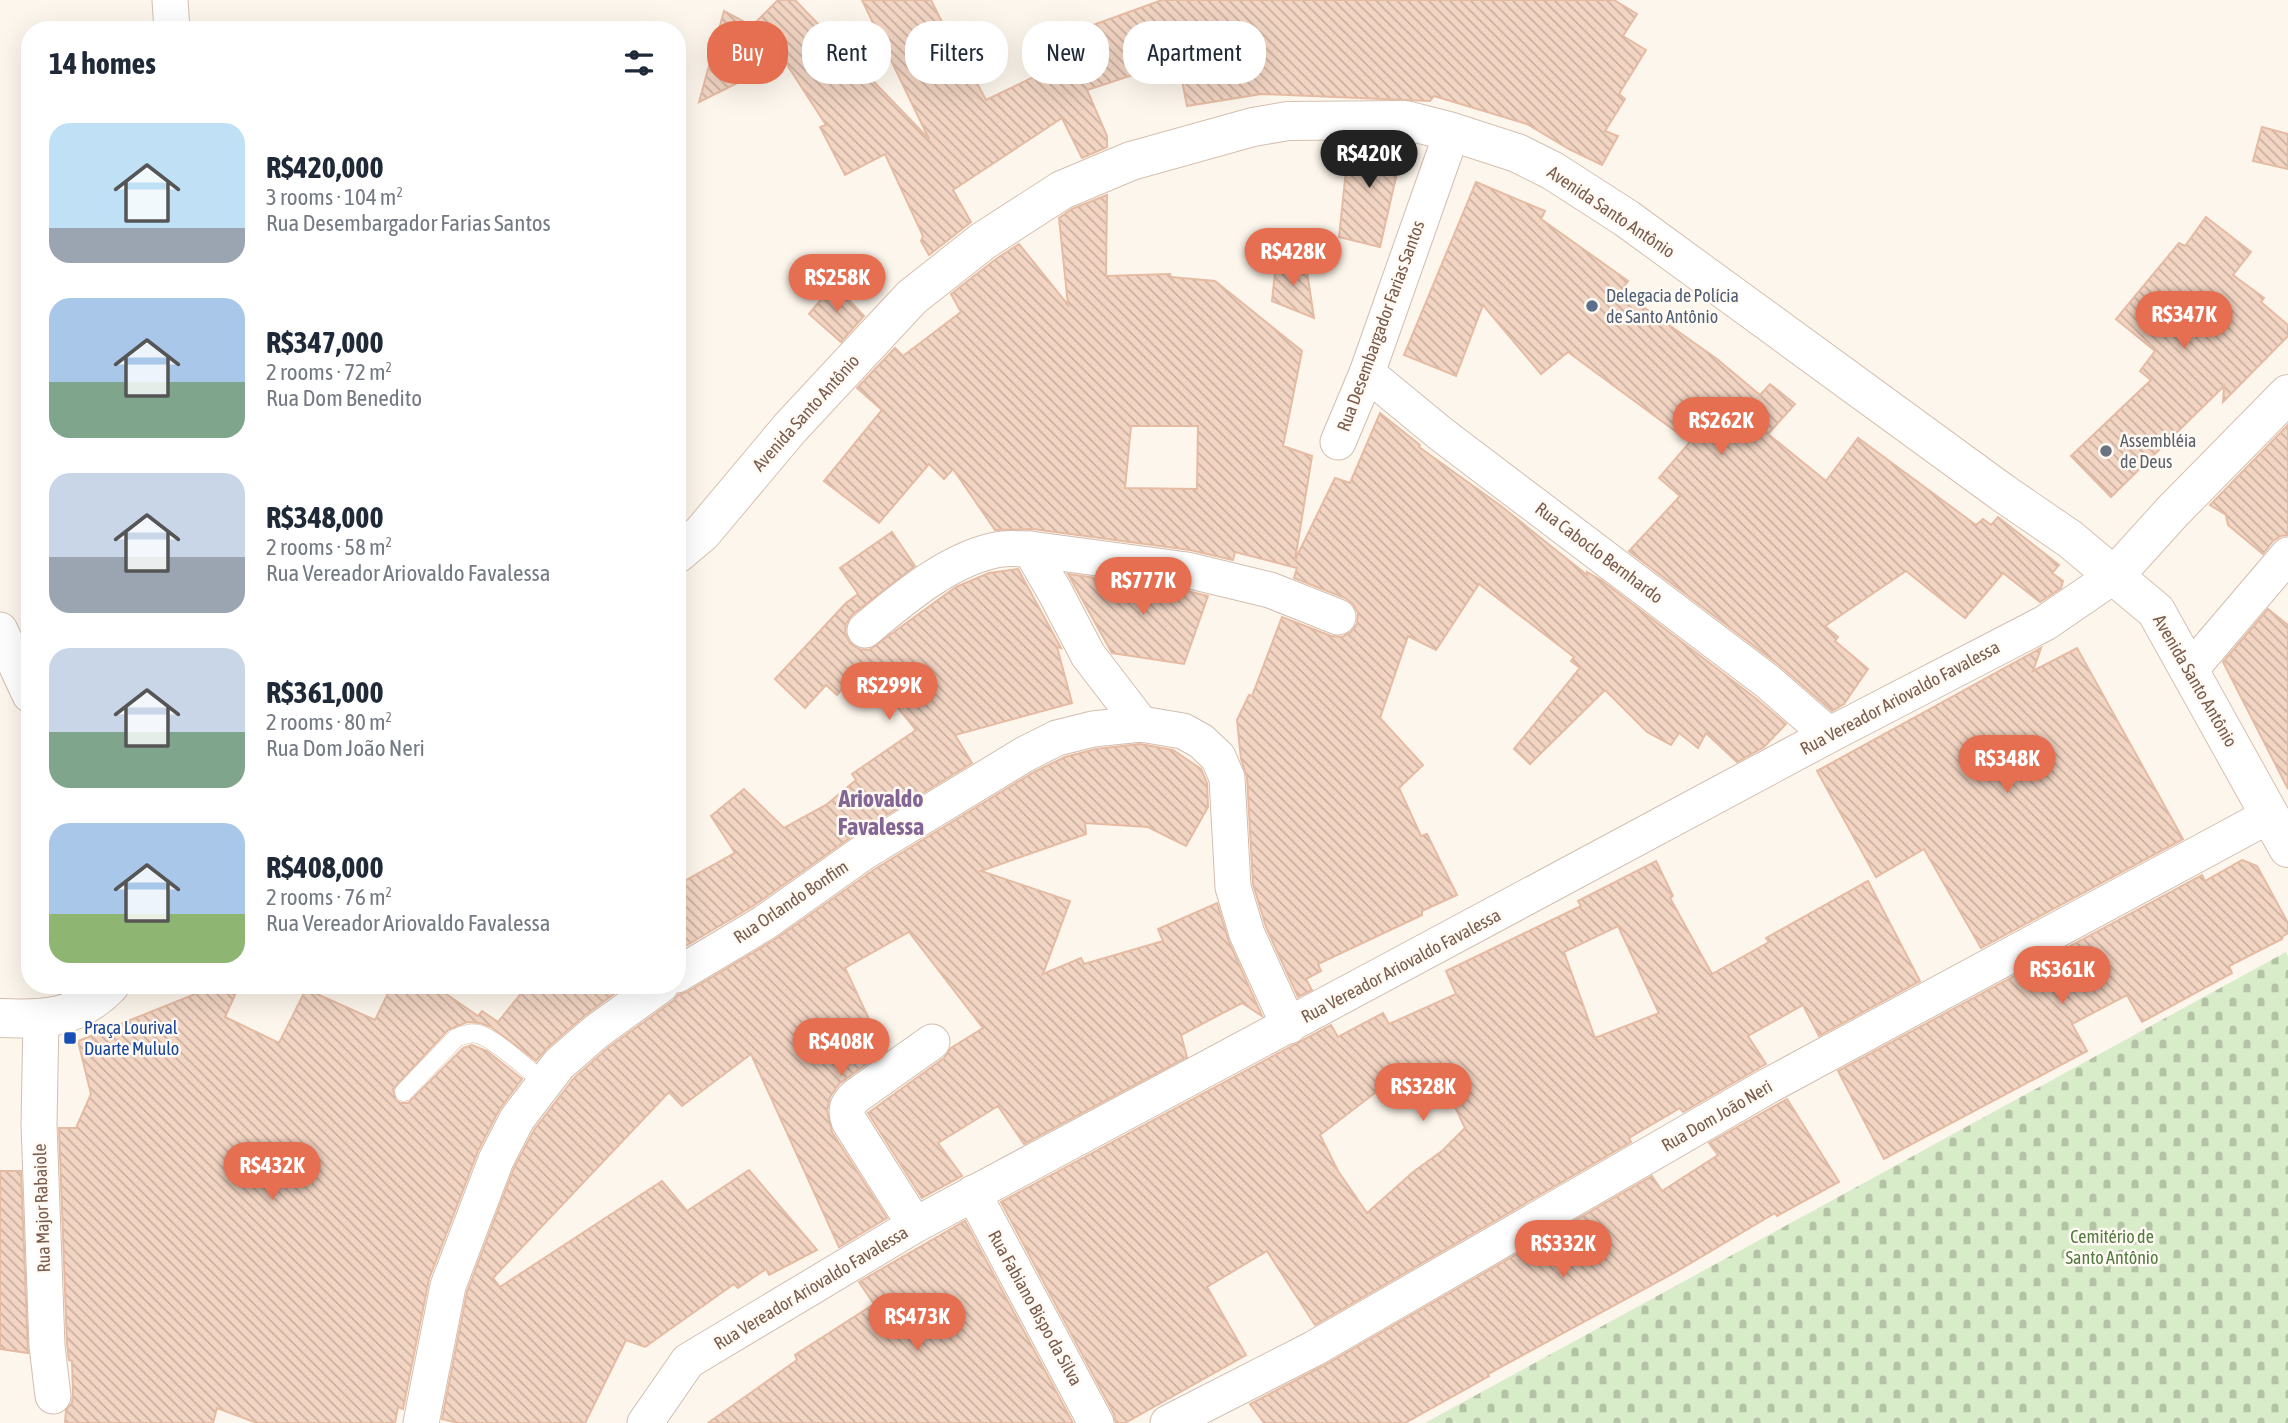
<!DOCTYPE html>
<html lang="en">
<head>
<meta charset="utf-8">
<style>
  body { margin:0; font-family:"Asap Condensed",sans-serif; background:#f6f6f7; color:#1f2937; height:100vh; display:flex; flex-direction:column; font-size:26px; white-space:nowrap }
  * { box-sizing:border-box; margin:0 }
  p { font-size:23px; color:#747a83 }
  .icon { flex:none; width:38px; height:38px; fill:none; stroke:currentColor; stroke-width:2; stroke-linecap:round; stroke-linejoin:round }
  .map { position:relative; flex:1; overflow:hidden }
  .side { position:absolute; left:21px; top:21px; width:665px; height:973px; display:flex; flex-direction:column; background:#fff; border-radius:28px; box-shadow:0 7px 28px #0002 }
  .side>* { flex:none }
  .guide { position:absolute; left:707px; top:21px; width:665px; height:63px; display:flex; gap:14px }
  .price { position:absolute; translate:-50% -60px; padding:0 16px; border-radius:24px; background:#e76f51; color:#fff; font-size:23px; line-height:46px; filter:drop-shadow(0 2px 4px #0008) }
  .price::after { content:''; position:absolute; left:50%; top:42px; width:21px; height:16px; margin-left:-10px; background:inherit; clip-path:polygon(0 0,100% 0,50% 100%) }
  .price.active { background:#222; color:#fff }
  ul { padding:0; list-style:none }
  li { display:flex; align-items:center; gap:21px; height:175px; padding:0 28px }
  li span { display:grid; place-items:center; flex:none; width:196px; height:140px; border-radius:21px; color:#555 }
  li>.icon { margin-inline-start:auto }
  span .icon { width:84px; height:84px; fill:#fffc; stroke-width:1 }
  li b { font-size:30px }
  h2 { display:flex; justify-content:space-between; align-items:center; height:84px; padding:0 28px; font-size:30px }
  .tag { padding:0 24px; border-radius:28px; background:#fff; box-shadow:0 7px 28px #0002; font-size:24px; line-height:63px }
  .tag.active { background:#e76f51; color:#fff }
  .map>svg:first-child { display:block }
  .cemetery { fill:url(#cemetery-stones) }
  .building { fill:url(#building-back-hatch); stroke:#e6bba3; stroke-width:2; fill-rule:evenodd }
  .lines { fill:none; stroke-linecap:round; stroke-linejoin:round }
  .lane-casing { stroke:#d1beb0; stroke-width:19 }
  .street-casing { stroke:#d1beb0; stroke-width:37 }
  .secondary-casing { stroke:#d6c0b0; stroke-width:40 }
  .lane { stroke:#fff; stroke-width:18 }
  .street { stroke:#fff; stroke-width:35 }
  .secondary { stroke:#fff; stroke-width:38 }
  .service-dot { fill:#5c6f8a; stroke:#fffaf3; stroke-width:2.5 }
  .worship-dot { fill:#6b7280; stroke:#fffaf3; stroke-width:2.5 }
  .transit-dot { fill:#1a4fb4; stroke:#fffaf3; stroke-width:2.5 }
  .labels { text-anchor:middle; stroke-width:5; stroke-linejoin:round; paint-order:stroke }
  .street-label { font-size:18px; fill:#7a5c4d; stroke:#fffaf3 }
  .service-label { font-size:18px; fill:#4e5e75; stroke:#fffaf3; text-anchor:start }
  .worship-label { font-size:18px; fill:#5b616d; stroke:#fffaf3; text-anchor:start }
  .transit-label { font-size:18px; fill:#164399; stroke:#fffaf3; text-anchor:start }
  .park-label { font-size:18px; fill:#537a41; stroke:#fffaf3 }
  .district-label { font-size:24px; font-weight:bold; fill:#846695; stroke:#fffaf3 }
</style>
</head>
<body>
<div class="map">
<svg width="2288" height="1423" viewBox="0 0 2288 1423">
  <defs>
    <pattern id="cemetery-stones" width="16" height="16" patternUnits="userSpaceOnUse" patternTransform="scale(1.75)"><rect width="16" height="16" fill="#d8ecc9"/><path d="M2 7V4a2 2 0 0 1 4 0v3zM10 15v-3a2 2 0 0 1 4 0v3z" fill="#b4c2a5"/></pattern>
    <pattern id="building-back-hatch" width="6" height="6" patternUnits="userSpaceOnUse" patternTransform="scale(1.75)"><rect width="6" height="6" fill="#f3d5c3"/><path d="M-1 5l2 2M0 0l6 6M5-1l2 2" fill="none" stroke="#cab0a1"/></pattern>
  </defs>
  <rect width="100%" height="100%" fill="#fdf6ec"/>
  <path class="cemetery" d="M2286 952 2288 957V1423H1425Z"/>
  <g class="building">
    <path d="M778 0H795L929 139 862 0H931L949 36 936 43 977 83 986 100 1075 57 1068 34 1162 0H1614L1637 14 1623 36 1646 50 1619 94 1625 99 1605 131 1618 136 1602 165 1569 149 1527 124 1434 96 1430 101 1261 94 1187 106 1178 60 1087 90 1107 136V147L1082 158 1062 118 953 190 971 222 929 255 921 241 923 236 885 154 845 175 820 127 826 125 784 60 699 102 724 11 752 26Z"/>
    <path d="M2262 127 2288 134V169L2253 161Z"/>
    <path d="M1349 142H1404L1380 247 1339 237Z"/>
    <path d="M1476 182 1545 211 1541 219 1628 281 1621 291 1717 359 1760 395 1770 384 1795 404 1768 434 1826 481 1858 438 1976 525 1983 519 1991 525 1998 517 2059 565 2052 573 2063 581 2061 588 2040 602 2003 573 1965 618 1906 571 1825 626 1838 637 1835 641 1868 669 1844 704 1832 711 1779 665 1629 551 1680 496 1659 478 1690 442 1568 352 1541 374 1483 305 1456 376 1404 355Z"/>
    <path d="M1107 195 1106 276 1170 274 1171 277 1215 281 1302 351 1283 446 1312 456 1295 560 1335 478 1350 483 1380 413 1420 445 1419 447 1501 506 1587 575V572L1601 580 1754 697 1786 724 1764 747 1737 762 1706 733 1698 748 1679 733 1671 745 1647 732 1605 690 1530 764 1514 749 1580 668 1571 661 1574 657 1479 584 1436 650 1408 636 1380 718 1423 765 1399 788 1421 836 1427 834 1457 895 1422 911V915L1318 964 1321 971 1306 979 1312 990 1298 997 1266 927 1253 884 1247 777 1241 759 1237 720 1249 695 1252 696 1282 617 1331 636 1342 637 1351 632 1357 624 1358 613 1353 604 1345 598 1294 578 1297 568 1235 552 1233 560 1190 550 1033 529 995 530 953 469 944 479 929 464 879 523 824 481 882 410 857 388 895 348 903 356 961 312 951 294 996 259 1019 244 1068 305 1059 218 1072 209ZM1131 426H1198L1197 489 1125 488Z"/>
    <path d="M2206 217 2251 252 2233 275 2264 298 2261 302 2288 325V336L2223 402 2224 386 2111 497 2071 456 2151 380 2140 371 2155 351 2116 319 2179 243 2185 246Z"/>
    <path d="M1276 262 1306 265 1314 318 1272 301Z"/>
    <path d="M834 284 864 316 841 342 809 314Z"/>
    <path d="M2288 425V535L2281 536 2273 541 2263 554 2228 525 2226 515 2210 505Z"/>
    <path d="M892 532 915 566 852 615 846 624 845 633 850 643 859 649 869 650 956 587 989 573 1018 569 1061 648 1057 647 1072 703 955 735 972 763 854 835 753 906 677 951V885L735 853 711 816 744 789 784 828 826 805 856 780 852 774 916 730 863 664 837 695 826 685 805 708 775 679 846 603 858 594 840 568Z"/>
    <path d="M1068 574 1183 590 1208 596 1184 664 1112 653Z"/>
    <path d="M2268 609 2288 625V789L2223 662Z"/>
    <path d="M2041 648 2033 671 2077 648 2183 839 1981 948 1924 849 1876 877 1817 771Z"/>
    <path d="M1140 744 1173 750 1201 769 1207 783 1208 807 1186 846 1148 827 1085 823 1086 834 981 871 1070 901 1043 974 1081 958 1084 964 1163 941 1158 929 1217 903 1229 942 1262 1016 1242 1003 1181 1035 1187 1057 1024 1144 998 1106 938 1143 962 1176 922 1198 868 1113 944 1058 951 1048 983 1028 909 932 845 968 884 1051 839 1084 830 1097 827 1110 832 1132 887 1218 839 1247 751 1054 682 1106 669 1092 493 1278 500 1287 662 1181 687 1211 749 1170 817 1250 769 1275 766 1269 738 1288 734 1284 645 1347 626 1340 585 1423H458L442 1419 467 1292 514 1168 534 1130 574 1078 609 1047 673 1001 678 995 687 992 774 940 875 869 1034 772 1065 757 1096 749Z"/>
    <path d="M2242 860 2257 866 2288 923V933L2283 936 2282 939 2229 966 2232 973 2142 1022 2127 995 2072 1024 2087 1051 1884 1159 1838 1071 2202 875 2205 881Z"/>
    <path d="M1656 861 1673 896 1670 898 1712 974 1769 942 1766 938 1868 881 1920 981 1819 1036 1803 1005 1748 1036 1766 1064 1683 1112 1680 1108 1629 1138 1631 1142 1315 1325 1267 1251 1207 1287 1246 1355 1125 1423H1116L1114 1414 1001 1202 1331 1025 1338 1037 1383 1013 1389 1024 1456 994 1446 971 1581 906 1578 901ZM1618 926 1659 1013 1595 1038 1564 952ZM1435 1065 1465 1128 1442 1151 1413 1172 1367 1213 1338 1171 1320 1135 1384 1086 1387 1091Z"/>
    <path d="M392 985H433L478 1016 482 1011 498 1022 528 985H626L584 1016 546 1049 536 1061 491 1027 480 1023 467 1022 448 1030 393 1089 396 1100 401 1103H408L463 1048 472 1045 487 1051 522 1079 499 1110 478 1151 429 1279 403 1409 398 1407 395 1423H257L217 1408 213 1423H65L66 1410 72 1403 73 1394 72 1361 69 1360 67 1344 59 1128H76L91 1094 78 1041 215 986 235 995 225 1017 279 1043 306 989 375 1020Z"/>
    <path d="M1787 1099 1839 1182 1777 1216 1775 1213 1674 1273 1488 1374 1489 1376 1405 1423H1264L1250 1404 1323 1366 1652 1176 1662 1191 1718 1155 1709 1143Z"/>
    <path d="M0 1171H21L28 1353 0 1349Z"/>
    <path d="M965 1221 1073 1423H708L797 1360 795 1355 874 1304 859 1282Z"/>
  </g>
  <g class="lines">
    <defs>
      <path id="lane" d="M404 1092 456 1038C463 1035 470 1032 478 1034 496 1039 528 1070 544 1082"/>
      <g id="street">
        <path d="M170 0 172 30"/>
        <path d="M1367 373 1441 434 1767 681 1829 735"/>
        <path d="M1338 442 1367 373 1452 132"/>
        <path d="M0 630 30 695"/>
        <path d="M865 630C902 599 952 556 1002 549 1011 548 1021 549 1030 549"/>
        <path d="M2190 670 2288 555"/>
        <path d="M1141 724 1088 655 1055 592 1030 549 1187 570 1270 590 1338 617"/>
        <path d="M677 975 764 923 864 852 1025 754 1057 738 1093 729 1141 724 1183 731 1201 741 1218 757 1227 778 1233 887 1247 934 1289 1026"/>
        <path d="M41 1019 39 1124 47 1346 53 1396"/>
        <path d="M973 1193 1096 1423"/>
        <path d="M915 1225 849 1121C845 1110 847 1104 856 1096L932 1042"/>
        <path d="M421 1423 448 1286 496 1160 517 1119 559 1064 597 1031 661 985"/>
        <path d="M645 1423 688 1361 915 1225 1829 735 2045 623 2115 575"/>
        <path d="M1168 1423 1313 1349 1768 1086 2270 815"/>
      </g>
      <g id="secondary">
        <path d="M677 554 702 533 790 428 912 297 983 241 1062 190 1131 161 1253 127 1288 121 1405 120 1452 132 1517 153 1553 171 1626 218 2003 493 2070 539 2156 611 2288 848"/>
        <path d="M2115 575 2172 512 2288 394"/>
        <path d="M0 1018C45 1020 77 1019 110 985"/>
      </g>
    </defs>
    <use href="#lane" class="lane-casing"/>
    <use href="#street" class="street-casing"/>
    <use href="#secondary" class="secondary-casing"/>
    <use href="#lane" class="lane"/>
    <use href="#street" class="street"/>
    <use href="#secondary" class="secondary"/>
  </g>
  <circle class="service-dot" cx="1592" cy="306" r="7"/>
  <circle class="worship-dot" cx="2106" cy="451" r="7"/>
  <rect class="transit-dot" x="63" y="1031" width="14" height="14" rx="3.5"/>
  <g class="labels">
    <g class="street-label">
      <text transform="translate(1611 212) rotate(34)" y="6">Avenida Santo Antônio</text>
      <text transform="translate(1381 326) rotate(-70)" y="6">Rua Desembargador Farias Santos</text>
      <text transform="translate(806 413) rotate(-48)" y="6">Avenida Santo Antônio</text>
      <text transform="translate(1599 553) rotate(37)" y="6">Rua Caboclo Bernhardo</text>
      <text transform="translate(2195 681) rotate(60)" y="6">Avenida Santo Antônio</text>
      <text transform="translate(1900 698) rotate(-28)" y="6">Rua Vereador Ariovaldo Favalessa</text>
      <text transform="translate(791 902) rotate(-34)" y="6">Rua Orlando Bonfim</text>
      <text transform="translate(1401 966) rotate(-28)" y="6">Rua Vereador Ariovaldo Favalessa</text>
      <text transform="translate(1717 1116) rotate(-30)" y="6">Rua Dom João Neri</text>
      <text transform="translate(42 1208) rotate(-92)" y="6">Rua Major Rabaiole</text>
      <text transform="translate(811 1288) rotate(-31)" y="6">Rua Vereador Ariovaldo Favalessa</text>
      <text transform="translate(1035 1308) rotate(61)" y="6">Rua Fabiano Bispo da Silva</text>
    </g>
    <g class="service-label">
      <text x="1606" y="302">Delegacia de Polícia<tspan x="1606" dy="21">de Santo Antônio</tspan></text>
    </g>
    <g class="worship-label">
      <text x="2120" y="447">Assembléia<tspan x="2120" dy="21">de Deus</tspan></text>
    </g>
    <g class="transit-label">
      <text x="84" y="1034">Praça Lourival<tspan x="84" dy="21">Duarte Mululo</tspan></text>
    </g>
    <g class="park-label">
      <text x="2112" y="1243">Cemitério de<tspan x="2112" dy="21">Santo Antônio</tspan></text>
    </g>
    <g class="district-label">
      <text x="881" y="807">Ariovaldo<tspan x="881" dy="28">Favalessa</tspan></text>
    </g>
  </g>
</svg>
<b class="price active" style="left:1369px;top:190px">R$420K</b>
<b class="price" style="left:1293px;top:288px">R$428K</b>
<b class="price" style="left:837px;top:314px">R$258K</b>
<b class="price" style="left:2184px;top:351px">R$347K</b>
<b class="price" style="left:1721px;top:457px">R$262K</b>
<b class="price" style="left:1143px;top:617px">R$777K</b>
<b class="price" style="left:889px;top:722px">R$299K</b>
<b class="price" style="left:2007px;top:795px">R$348K</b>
<b class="price" style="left:2062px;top:1006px">R$361K</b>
<b class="price" style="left:841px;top:1078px">R$408K</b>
<b class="price" style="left:1423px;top:1123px">R$328K</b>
<b class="price" style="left:272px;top:1202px">R$432K</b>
<b class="price" style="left:1563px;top:1280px">R$332K</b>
<b class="price" style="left:917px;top:1353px">R$473K</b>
<div class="guide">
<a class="tag active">Buy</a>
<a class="tag">Rent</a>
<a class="tag">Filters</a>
<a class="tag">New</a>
<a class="tag">Apartment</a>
</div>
<section class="side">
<h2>14 homes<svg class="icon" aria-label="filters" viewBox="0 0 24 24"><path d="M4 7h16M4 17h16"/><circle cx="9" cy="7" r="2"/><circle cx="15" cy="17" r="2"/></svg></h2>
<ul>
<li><span style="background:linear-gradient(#bfe0f5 75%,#9aa5b1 0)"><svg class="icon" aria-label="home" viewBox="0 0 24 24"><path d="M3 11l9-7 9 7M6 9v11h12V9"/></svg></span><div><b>R$420,000</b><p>3 rooms · 104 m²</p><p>Rua Desembargador Farias Santos</p></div></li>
<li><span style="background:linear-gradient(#a9c7e8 60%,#7fa58c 0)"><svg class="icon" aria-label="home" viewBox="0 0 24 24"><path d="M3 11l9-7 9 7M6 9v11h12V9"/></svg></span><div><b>R$347,000</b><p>2 rooms · 72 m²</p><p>Rua Dom Benedito</p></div></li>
<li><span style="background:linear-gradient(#c9d6e8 60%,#9aa5b1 0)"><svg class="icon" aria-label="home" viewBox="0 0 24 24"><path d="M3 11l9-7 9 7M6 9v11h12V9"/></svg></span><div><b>R$348,000</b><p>2 rooms · 58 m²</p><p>Rua Vereador Ariovaldo Favalessa</p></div></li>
<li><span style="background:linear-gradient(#c9d6e8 60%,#7fa58c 0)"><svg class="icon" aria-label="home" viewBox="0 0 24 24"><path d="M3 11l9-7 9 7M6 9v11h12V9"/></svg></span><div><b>R$361,000</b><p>2 rooms · 80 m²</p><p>Rua Dom João Neri</p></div></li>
<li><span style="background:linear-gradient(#a9c7e8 65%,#8fb573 0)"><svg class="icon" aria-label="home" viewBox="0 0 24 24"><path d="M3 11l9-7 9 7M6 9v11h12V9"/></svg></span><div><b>R$408,000</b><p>2 rooms · 76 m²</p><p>Rua Vereador Ariovaldo Favalessa</p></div></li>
</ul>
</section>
</div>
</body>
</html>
